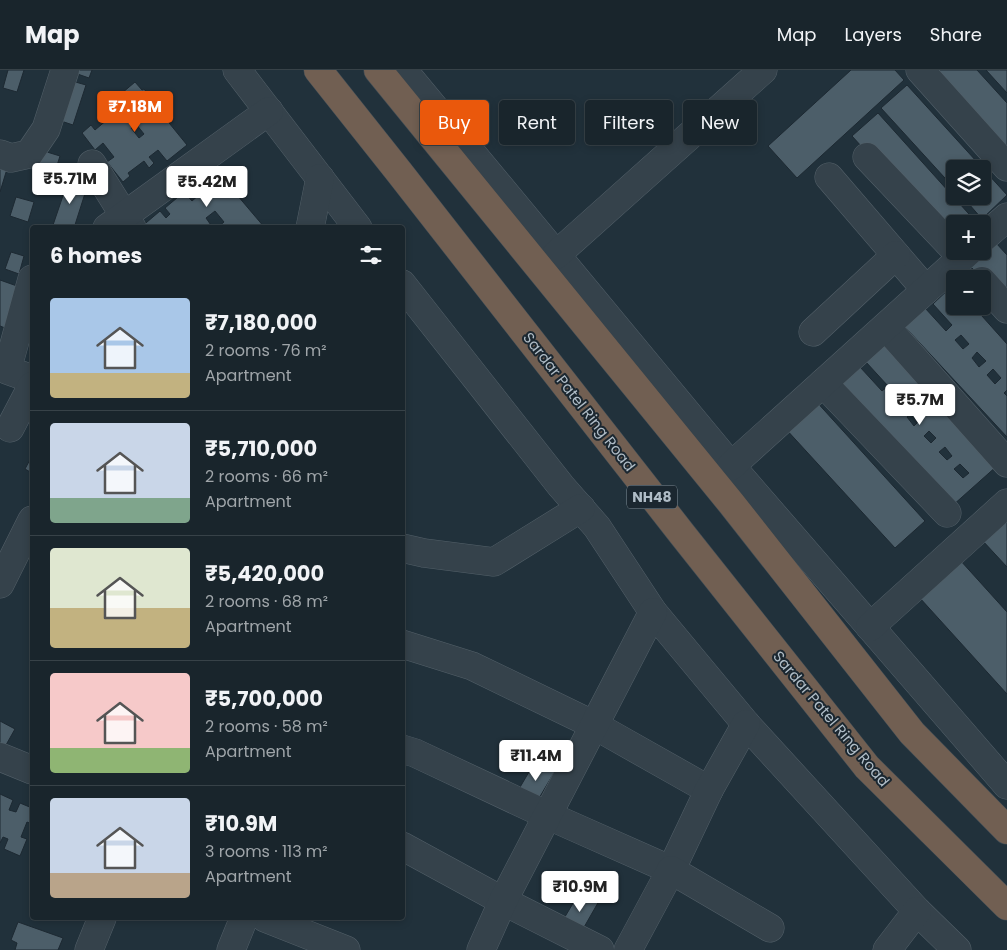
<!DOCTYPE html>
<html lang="en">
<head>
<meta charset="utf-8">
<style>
  body { margin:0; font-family:Poppins,sans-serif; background:#263138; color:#f1f3f6; height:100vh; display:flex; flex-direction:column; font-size:19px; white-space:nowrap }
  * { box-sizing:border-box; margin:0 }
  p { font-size:16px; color:#9fa5a9 }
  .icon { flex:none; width:28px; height:28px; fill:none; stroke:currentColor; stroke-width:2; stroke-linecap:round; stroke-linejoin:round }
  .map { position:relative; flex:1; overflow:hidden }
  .drawer { position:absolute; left:30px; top:155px; width:375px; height:695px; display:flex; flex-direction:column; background:#19252c; border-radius:5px; box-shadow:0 2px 8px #0003,0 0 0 1px #374248 }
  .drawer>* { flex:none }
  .guide { position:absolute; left:420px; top:30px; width:475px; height:45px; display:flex; gap:10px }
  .tools { position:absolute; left:946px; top:90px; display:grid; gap:10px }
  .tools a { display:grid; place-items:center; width:45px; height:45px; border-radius:5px; background:#19252c; box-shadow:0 2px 8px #0003,0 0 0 1px #374248; font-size:25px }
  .price { position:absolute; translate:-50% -42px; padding:0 11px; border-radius:5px; background:#fff; color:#222; font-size:16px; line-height:32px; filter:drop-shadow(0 1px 2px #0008) }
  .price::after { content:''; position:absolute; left:50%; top:30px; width:15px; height:11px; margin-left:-8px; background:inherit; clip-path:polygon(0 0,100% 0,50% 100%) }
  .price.selected { background:#ea580c; color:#fff }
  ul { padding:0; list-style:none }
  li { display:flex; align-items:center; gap:15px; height:125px; padding:0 20px }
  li+li { border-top:1px solid #374248 }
  li span { display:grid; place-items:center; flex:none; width:140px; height:100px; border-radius:5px; color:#555 }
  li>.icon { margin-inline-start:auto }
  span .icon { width:60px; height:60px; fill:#fffc; stroke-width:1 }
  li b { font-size:21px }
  h2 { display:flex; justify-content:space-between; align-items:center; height:60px; padding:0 20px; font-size:21px }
  .pill { padding:0 18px; border-radius:5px; background:#19252c; box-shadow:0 2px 8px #0003,0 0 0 1px #374248; font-size:18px; line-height:45px }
  .pill.selected { background:#ea580c; color:#fff }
  header { display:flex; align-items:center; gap:30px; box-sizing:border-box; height:70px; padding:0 25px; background:#19252c; border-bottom:1px solid #374248 }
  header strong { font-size:24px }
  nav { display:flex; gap:28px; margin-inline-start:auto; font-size:18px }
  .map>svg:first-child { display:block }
  .building { fill:#4c5e69; stroke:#1d2932; fill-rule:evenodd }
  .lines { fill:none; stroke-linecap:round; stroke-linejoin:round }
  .minor-casing { stroke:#536069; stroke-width:29 }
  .highway-casing { stroke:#404d56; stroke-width:29 }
  .minor { stroke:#35424b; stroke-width:28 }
  .highway { stroke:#715f52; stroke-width:28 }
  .labels { text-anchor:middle; stroke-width:4; stroke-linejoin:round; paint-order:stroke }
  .shield { fill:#1b2730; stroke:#83909a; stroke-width:1 }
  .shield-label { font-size:14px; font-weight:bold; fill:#b0bdc7 }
  .street-label { font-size:15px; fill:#b0bdc7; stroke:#1b2730 }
</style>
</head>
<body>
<header>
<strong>Map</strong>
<nav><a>Map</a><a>Layers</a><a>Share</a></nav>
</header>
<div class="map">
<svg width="1007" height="880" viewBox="0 0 1007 880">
  <rect width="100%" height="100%" fill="#21313b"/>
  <g class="building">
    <path d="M8 0H24L17 22 3 18Z"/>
    <path d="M66 0H92L89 8Z"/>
    <path d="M851 0H895L904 10 797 108 768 76Z"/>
    <path d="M930 0H977L1007 33V84Z"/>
    <path d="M986 0H1007V23Z"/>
    <path d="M65 9 86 15 73 55 52 48Z"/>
    <path d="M135 12 142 20 144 19 154 31 152 32 187 75 167 91 158 80 149 87 154 93 149 98 144 91 128 103 130 106 123 112 107 92 114 87 103 73 95 80 82 63 91 55 95 60 108 49 105 44 113 38 116 42 122 37 115 29ZM136 54 144 64 139 68 131 58Z"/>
    <path d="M907 15 1007 125 982 149 962 126H982V99H955V119L881 38Z"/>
    <path d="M878 43 977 153 955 154V173L952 176 852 66Z"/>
    <path d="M34 78 60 86 54 105 28 97Z"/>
    <path d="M0 96 7 99 0 122Z"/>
    <path d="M215 99 265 158H217L224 152 215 141 206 148 213 158H140L160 141 166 148 170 144 165 138 184 122 192 131 200 124 194 117Z"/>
    <path d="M69 108 88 114 74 158H52Z"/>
    <path d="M16 127 34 132 28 152 10 146Z"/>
    <path d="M996 173 1007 185V236L971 197Z"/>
    <path d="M11 182 24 186 19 204 5 199Z"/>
    <path d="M0 210 17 216 5 258 0 256Z"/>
    <path d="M953 215 955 217V236H973L1007 274V320L1004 323 1007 326V367L905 257 925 238 946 261 952 255 933 234ZM961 265 969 274 963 279 955 270ZM977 282 986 291 979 297 972 288ZM993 299 1001 308 995 314 987 305Z"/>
    <path d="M886 274 998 395 952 436 841 315 860 297 882 321 888 316 866 292ZM897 326 904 334 899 339 892 331ZM912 343 920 350 914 356 907 347ZM929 361 936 368 931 373 924 366ZM945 377 952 386 947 390 939 382ZM960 394 969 403 963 408 954 399Z"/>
    <path d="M814 329 925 451 895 478 784 357Z"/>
    <path d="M32 386V403L25 399Z"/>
    <path d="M1007 448V497L982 470Z"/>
    <path d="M960 490 1007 542V624L919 527Z"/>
    <path d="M0 651 15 659 2 682 0 681Z"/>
    <path d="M536 690 555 701 535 735 516 724Z"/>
    <path d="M0 724 13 730 9 740 16 742 20 733 32 738V754L27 752 21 767 27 769 20 786 4 779 8 769 3 767 0 773Z"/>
    <path d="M581 820 599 831 579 866 560 855Z"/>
    <path d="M18 852 63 868 58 880H15L17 873 11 870Z"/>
  </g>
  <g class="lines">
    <defs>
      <g id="minor">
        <path d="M237 0 358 158"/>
        <path d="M403 0 731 396 1007 715"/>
        <path d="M920 0 1007 97"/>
        <path d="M0 84 11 88 29 84 46 59 65 0"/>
        <path d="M867 87 955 180"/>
        <path d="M92 94 132 158"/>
        <path d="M829 107 926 220"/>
        <path d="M107 158 269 41"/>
        <path d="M310 158 320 108"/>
        <path d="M982 169 1007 147"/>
        <path d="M556 185 763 0"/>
        <path d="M32 209 7 300 32 309"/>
        <path d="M982 211 1007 239"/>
        <path d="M402 214 561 416 597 457 653 542 746 654 917 841 957 880"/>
        <path d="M886 257 1007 393"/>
        <path d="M813 262 896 185"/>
        <path d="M823 313 947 443"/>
        <path d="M10 358 32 316"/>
        <path d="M731 396 969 181"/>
        <path d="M402 478 424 483 494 492 581 438"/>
        <path d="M0 514 32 450"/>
        <path d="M870 557 1007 433"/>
        <path d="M402 574 472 596 594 655 709 720"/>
        <path d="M402 679 415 683 547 745 671 800 709 720 746 654"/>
        <path d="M0 687 32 700"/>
        <path d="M402 776 503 831 600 880"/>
        <path d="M265 848 346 880"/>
        <path d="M89 880 102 848"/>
        <path d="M231 880 244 848"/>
        <path d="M481 880 503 831 653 542"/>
        <path d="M628 880 671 800 770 858"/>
        <path d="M887 880 917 841"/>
      </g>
      <g id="highway">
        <path d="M318 0 399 102 682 464 867 697 1007 836"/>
        <path d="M378 0 731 433 912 663 1007 760"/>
      </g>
    </defs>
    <use href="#minor" class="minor-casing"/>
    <use href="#highway" class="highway-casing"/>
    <use href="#minor" class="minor"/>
    <use href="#highway" class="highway"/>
  </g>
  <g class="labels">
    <rect class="shield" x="627" y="415.5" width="50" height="23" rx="4"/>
    <g class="shield-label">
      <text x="652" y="432">NH48</text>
    </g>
    <g class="street-label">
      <text transform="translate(579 332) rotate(52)" y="5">Sardar Patel Ring Road</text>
      <text transform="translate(831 649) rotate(50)" y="5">Sardar Patel Ring Road</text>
    </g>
  </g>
</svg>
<div class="tools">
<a><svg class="icon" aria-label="layers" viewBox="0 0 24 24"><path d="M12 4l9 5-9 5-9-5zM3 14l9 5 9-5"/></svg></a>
<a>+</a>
<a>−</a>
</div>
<b class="price selected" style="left:135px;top:63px">₹7.18M</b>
<b class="price" style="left:70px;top:135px">₹5.71M</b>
<b class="price" style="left:207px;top:138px">₹5.42M</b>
<b class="price" style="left:920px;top:356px">₹5.7M</b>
<b class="price" style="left:536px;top:712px">₹11.4M</b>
<b class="price" style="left:580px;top:843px">₹10.9M</b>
<div class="guide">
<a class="pill selected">Buy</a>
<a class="pill">Rent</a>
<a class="pill">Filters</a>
<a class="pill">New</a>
</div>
<section class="drawer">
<h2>6 homes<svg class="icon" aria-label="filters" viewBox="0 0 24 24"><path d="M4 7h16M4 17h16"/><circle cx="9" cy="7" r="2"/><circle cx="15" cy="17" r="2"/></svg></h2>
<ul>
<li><span style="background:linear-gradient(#a9c7e8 75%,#c2b280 0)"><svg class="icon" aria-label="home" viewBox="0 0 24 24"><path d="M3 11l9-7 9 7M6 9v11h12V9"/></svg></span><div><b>₹7,180,000</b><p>2 rooms · 76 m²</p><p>Apartment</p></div></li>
<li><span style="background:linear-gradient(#c9d6e8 75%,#7fa58c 0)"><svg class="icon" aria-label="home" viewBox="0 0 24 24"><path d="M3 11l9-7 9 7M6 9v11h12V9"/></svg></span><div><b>₹5,710,000</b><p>2 rooms · 66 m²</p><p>Apartment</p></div></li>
<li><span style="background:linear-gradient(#dfe7d0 60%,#c2b280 0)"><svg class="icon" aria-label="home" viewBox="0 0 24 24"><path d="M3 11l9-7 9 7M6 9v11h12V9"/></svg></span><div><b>₹5,420,000</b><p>2 rooms · 68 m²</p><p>Apartment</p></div></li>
<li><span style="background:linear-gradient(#f6c9c9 75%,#8fb573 0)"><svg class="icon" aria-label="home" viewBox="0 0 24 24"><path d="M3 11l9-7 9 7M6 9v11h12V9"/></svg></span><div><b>₹5,700,000</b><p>2 rooms · 58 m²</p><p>Apartment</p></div></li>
<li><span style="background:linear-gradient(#c9d6e8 75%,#b9a48a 0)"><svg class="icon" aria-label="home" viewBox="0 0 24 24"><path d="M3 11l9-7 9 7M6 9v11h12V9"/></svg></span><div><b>₹10.9M</b><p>3 rooms · 113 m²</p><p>Apartment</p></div></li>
</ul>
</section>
</div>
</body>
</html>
